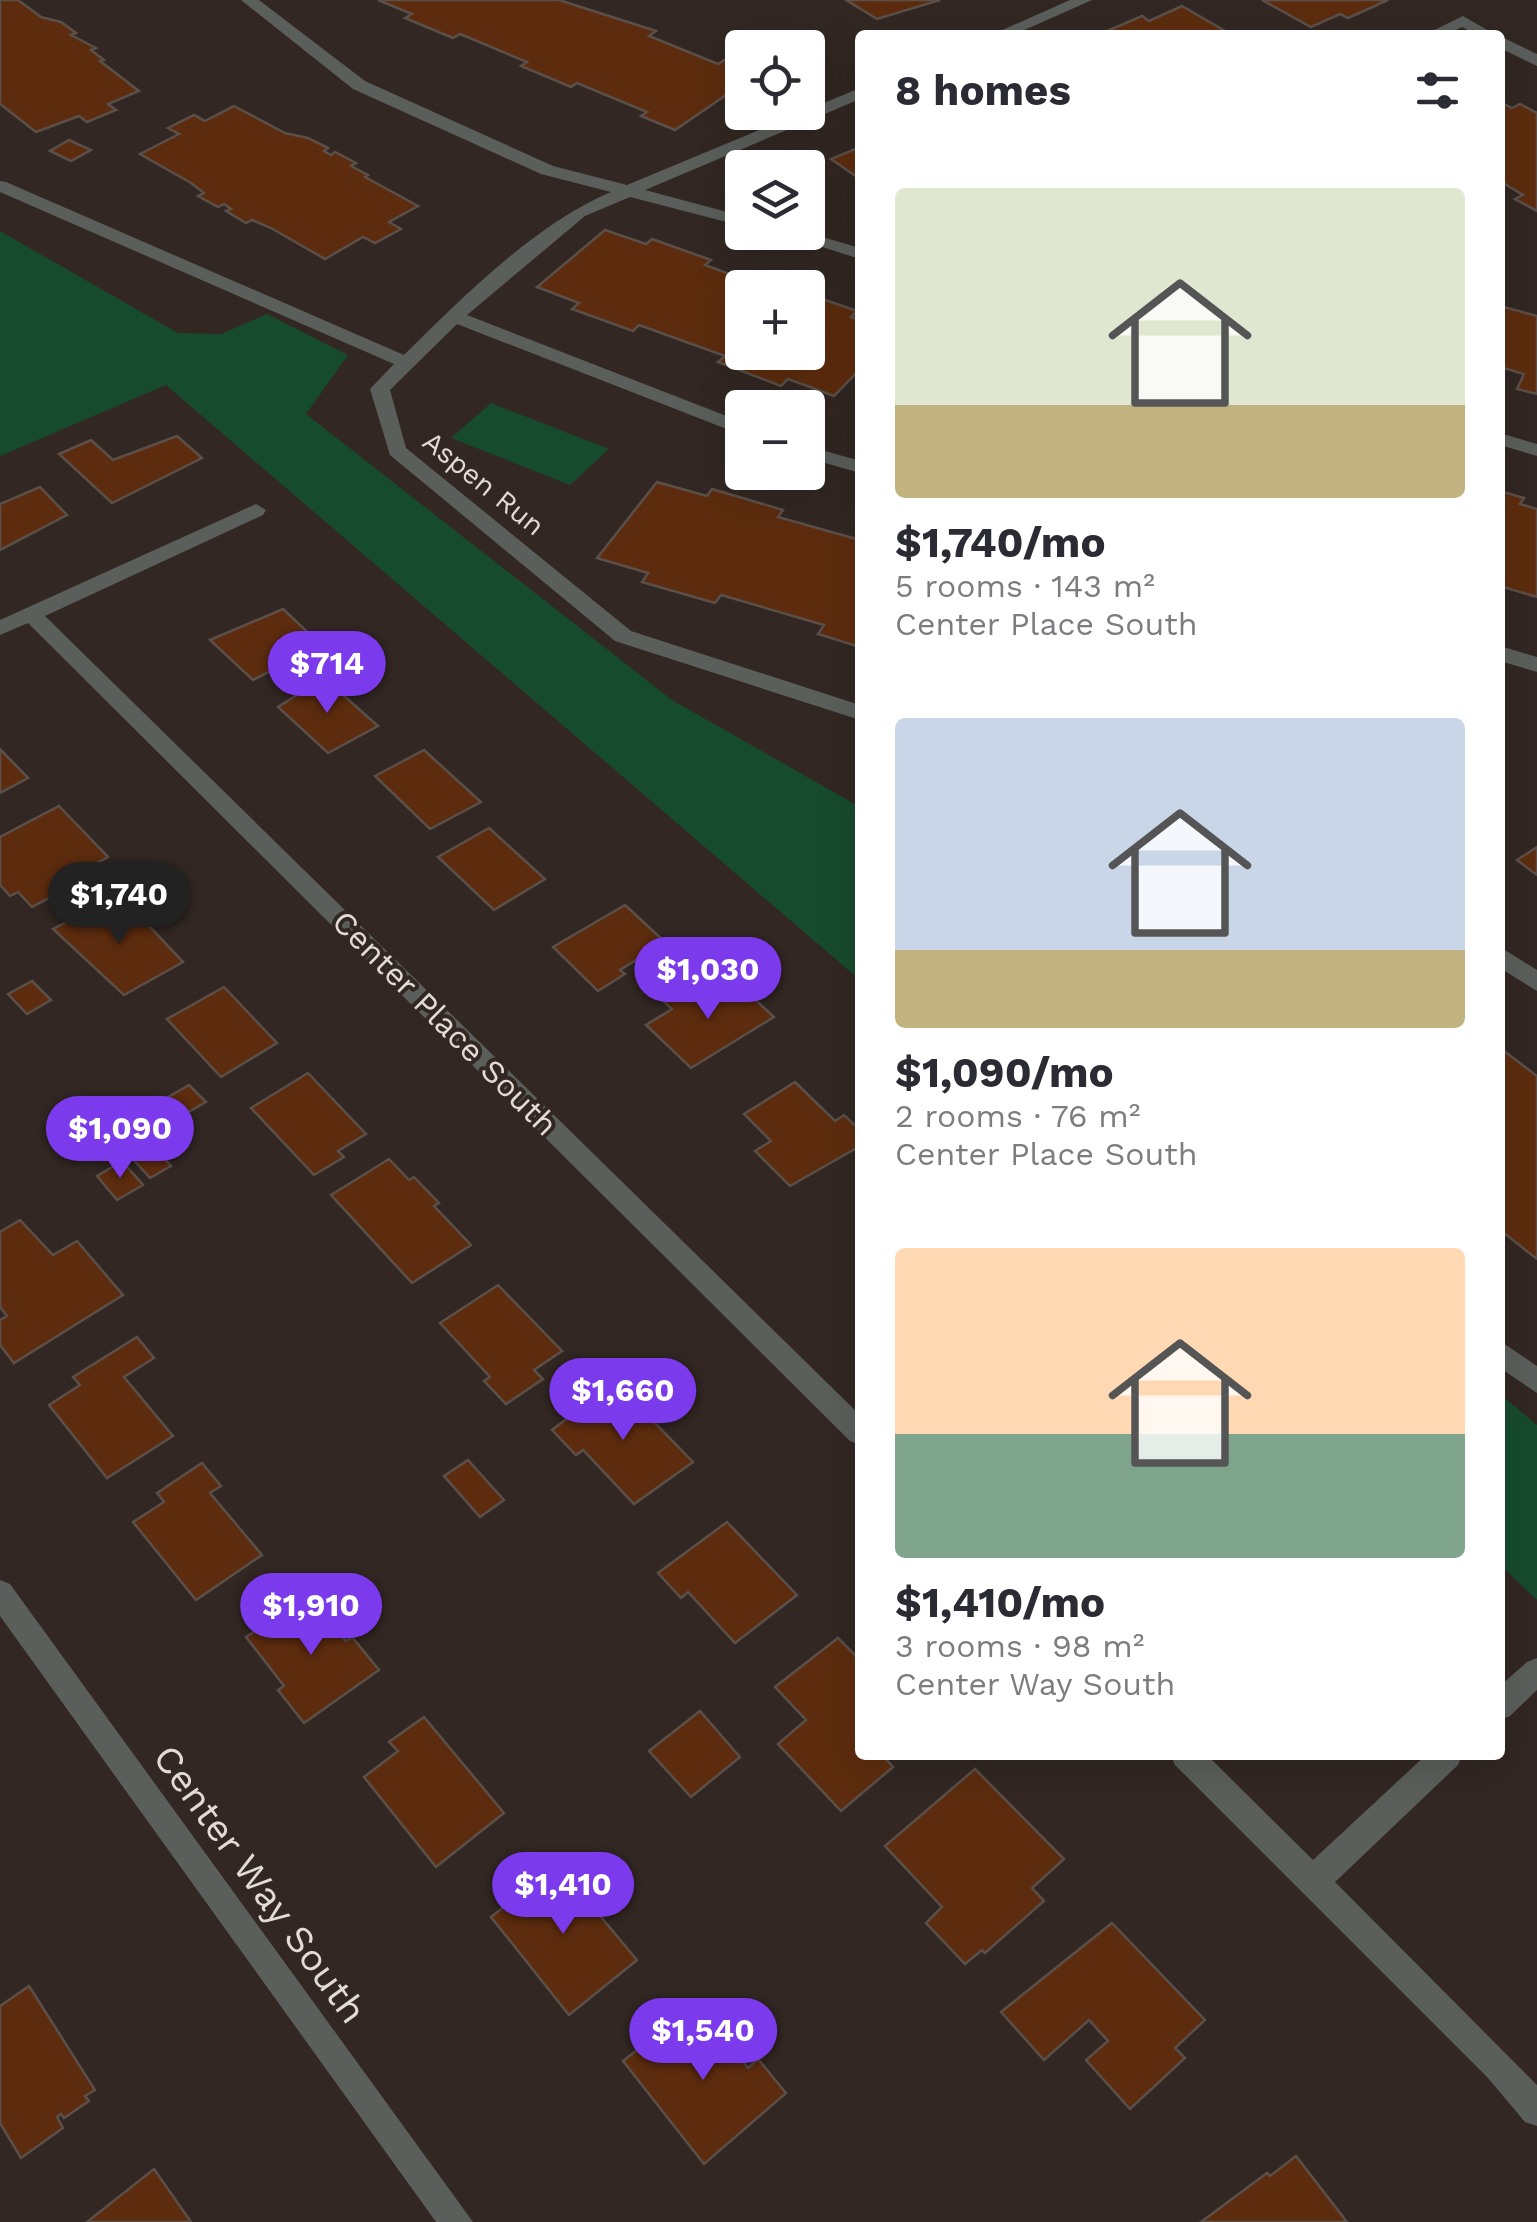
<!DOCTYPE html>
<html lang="en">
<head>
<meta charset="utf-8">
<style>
  body { margin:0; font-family:"Work Sans",sans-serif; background:#f2f2f3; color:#2b2b33; height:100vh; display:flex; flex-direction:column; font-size:38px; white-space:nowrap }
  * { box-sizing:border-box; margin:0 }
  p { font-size:32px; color:#7c7c81 }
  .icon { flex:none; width:55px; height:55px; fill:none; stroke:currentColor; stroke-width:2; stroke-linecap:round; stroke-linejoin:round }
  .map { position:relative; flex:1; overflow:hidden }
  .panel { position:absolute; left:855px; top:30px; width:650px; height:1730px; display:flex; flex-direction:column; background:#fff; border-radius:10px; box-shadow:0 10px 40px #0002 }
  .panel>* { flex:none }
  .buttons { position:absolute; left:725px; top:30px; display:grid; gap:20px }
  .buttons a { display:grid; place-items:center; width:100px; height:100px; border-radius:10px; background:#fff; box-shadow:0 10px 40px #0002; font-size:50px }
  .price { position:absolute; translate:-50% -85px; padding:0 22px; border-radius:35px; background:#7c3aed; color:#fff; font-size:32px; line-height:65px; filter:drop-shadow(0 2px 5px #0008) }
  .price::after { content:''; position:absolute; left:50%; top:60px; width:30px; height:22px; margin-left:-15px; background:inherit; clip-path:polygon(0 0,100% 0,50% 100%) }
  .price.active { background:#222; color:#fff }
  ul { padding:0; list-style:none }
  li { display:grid; align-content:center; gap:20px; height:530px; padding:0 40px }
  li span { display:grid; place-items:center; height:310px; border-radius:10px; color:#555 }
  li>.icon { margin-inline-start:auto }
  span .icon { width:180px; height:180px; fill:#fffc; stroke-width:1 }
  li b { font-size:42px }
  h2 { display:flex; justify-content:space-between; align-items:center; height:120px; padding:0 40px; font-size:42px }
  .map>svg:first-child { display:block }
  .green { fill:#174b2d }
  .building { fill:#5d2c0e; stroke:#5b4f49; stroke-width:2.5 }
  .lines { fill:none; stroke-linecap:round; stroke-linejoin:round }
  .lane { fill:#5b5f5b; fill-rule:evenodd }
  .street { fill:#5b5f5b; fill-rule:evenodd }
  .labels { text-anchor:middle; stroke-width:8; stroke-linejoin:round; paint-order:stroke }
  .far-street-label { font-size:28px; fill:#e2dbd7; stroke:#322722 }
  .street-label { font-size:32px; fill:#e2dbd7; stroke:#322722 }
  .near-street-label { font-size:38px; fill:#e2dbd7; stroke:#322722 }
</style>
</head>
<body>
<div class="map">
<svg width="1537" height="2222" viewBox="0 0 1537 2222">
  <rect width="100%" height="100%" fill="#322722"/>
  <g class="green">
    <path d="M0 231 178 333 221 334 267 314 348 355 306 414 672 700 860 807V980L166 385 0 456Z"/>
    <path d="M491 403 609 449 570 485 451 438Z"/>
    <path d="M1500 1394 1537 1425V1600L1500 1565Z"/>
  </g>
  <g class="building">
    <path d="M0 0H18L41 17 61 22 76 33 71 35 96 48 91 50 104 60 100 61 139 91 108 104 116 110 87 122 79 116 36 132 0 104Z"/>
    <path d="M378 0H559L656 31 649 36 718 64 726 59 742 66V84L675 130 641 116 647 112 577 83 571 87 521 66 527 62 460 34 453 38 405 18 412 14Z"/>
    <path d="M846 0H940L877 19Z"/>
    <path d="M1262 0H1388L1348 18 1340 14 1311 27Z"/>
    <path d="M1182 6 1232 35H1098L1142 16 1149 21Z"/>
    <path d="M1500 102 1512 108 1520 104 1537 113V211L1515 199 1523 195 1500 181Z"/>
    <path d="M234 106 285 133 308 138 328 148 324 151 331 155 335 152 356 163 351 166 368 175 365 177 418 206 389 222 401 229 375 243 363 237 325 259 271 228 252 220 246 223 226 211 231 209 224 204 218 207 198 196 204 193 191 183 140 154 179 134 168 128 194 115 205 121Z"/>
    <path d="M69 140 91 150 71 161 50 151Z"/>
    <path d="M860 147V179L831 159Z"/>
    <path d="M605 230 646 244 652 239 711 260 705 265 768 288H742V352H808V294L857 311 851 317 860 320V369L834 396 788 379 781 386 718 362 725 356 639 325 633 331 572 309 579 303 537 287Z"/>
    <path d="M1500 306 1537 316V394L1517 389 1524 374 1500 367Z"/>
    <path d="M177 436 202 458 112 503 59 454 91 440 113 460Z"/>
    <path d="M657 482 707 496 712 489 783 510 778 517 860 540V647L818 634 824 625 721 595 715 603 642 582 648 573 597 558Z"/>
    <path d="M40 487 67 515 0 550V504Z"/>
    <path d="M1500 491 1524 498 1520 504 1537 509V597L1500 586Z"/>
    <path d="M283 609 317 641 274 663 278 667 253 680 210 640Z"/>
    <path d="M324 678 378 726 328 753 278 707Z"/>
    <path d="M0 749 28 778 0 793Z"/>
    <path d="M424 750 481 802 430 829 375 776Z"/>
    <path d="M59 806 108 857 81 872 86 878 32 907 18 892 10 896 0 885V837Z"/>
    <path d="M489 828 545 879 494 910 438 857Z"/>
    <path d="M1537 847V875L1517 860Z"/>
    <path d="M102 903 118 920 135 911 183 962 124 995 53 929Z"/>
    <path d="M625 905 665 942 620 970 625 974 598 991 553 947Z"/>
    <path d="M32 981 51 1000 27 1014 8 994Z"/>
    <path d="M737 983 774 1017 691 1068 646 1025 672 1009 664 1002 691 986 708 1001Z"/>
    <path d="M224 987 277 1043 221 1077 167 1019Z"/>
    <path d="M1500 1048 1537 1076V1259L1500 1230Z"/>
    <path d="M308 1073 366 1134 338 1151 344 1157 314 1175 251 1108Z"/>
    <path d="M795 1082 835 1121 844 1115 860 1130V1146L790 1186 755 1151 771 1141 744 1114Z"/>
    <path d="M189 1085 206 1102 166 1125 149 1108Z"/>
    <path d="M152 1145 171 1166 150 1178 132 1158Z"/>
    <path d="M389 1159 409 1180 414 1177 439 1203 434 1206 471 1245 412 1283 331 1195Z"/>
    <path d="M122 1161 143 1185 117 1200 97 1176Z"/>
    <path d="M20 1220 53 1255 77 1241 123 1295 14 1363 0 1345V1320L7 1316 0 1307V1232Z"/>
    <path d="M498 1285 562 1351 534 1370 543 1379 506 1404 484 1381 490 1377 440 1323Z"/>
    <path d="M137 1337 154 1358 124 1377 173 1436 107 1478 49 1405 80 1385 73 1377Z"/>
    <path d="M615 1382 693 1462 634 1504 583 1450 576 1455 552 1430Z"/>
    <path d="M468 1460 504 1500 480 1517 444 1476Z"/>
    <path d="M202 1463 221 1486 210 1493 262 1555 196 1600 133 1522 164 1502 157 1493Z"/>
    <path d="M727 1522 797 1595 735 1643 688 1592 681 1598 658 1573Z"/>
    <path d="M308 1595 346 1641 352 1637 379 1670 304 1723 278 1690 284 1686 246 1637Z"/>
    <path d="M838 1638 860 1660V1755H888L885 1758 893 1767 841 1811 778 1744 806 1720 775 1687Z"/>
    <path d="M700 1711 740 1757 691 1797 649 1751Z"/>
    <path d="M424 1717 504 1813 436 1867 364 1777 398 1751 389 1742Z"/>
    <path d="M975 1769 1064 1859 1032 1888 1044 1901 985 1953 982 1950 965 1964 926 1923 942 1907 885 1846Z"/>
    <path d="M551 1857 637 1960 569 2015 491 1917 523 1892 517 1884Z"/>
    <path d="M1112 1923 1205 2020 1175 2048 1185 2058 1130 2109 1086 2060 1108 2041 1089 2020 1044 2060 1001 2012Z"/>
    <path d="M29 1986 95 2090 85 2096 89 2101 64 2118 61 2114 57 2117 63 2128 21 2158 0 2123V2006Z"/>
    <path d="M696 2003 748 2068 758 2059 786 2093 704 2164 623 2061Z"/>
    <path d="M1296 2156 1347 2222H1201L1267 2173 1270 2176Z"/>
    <path d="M154 2169 191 2222H87Z"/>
  </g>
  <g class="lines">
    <g class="lane">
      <path d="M241 0H259L365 81 553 166 627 185 860 88V99L645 190 742 216V226L630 197 585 216 467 315 742 422V435L457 324 390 390 406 448 631 631 860 705V720L615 641 390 455 370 389 394 364 0 192V181L6 182 404 355C463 297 535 224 611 192L541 174 353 89Z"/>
      <path d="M1070 0H1092L1013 35H991Z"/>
      <path d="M1463 16 1496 35H1476L1462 27 1446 35H1424Z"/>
      <path d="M1500 36 1537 54V66L1500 48Z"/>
      <path d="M775 232H805L860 248V259Z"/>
      <path d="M1500 433 1537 444V456L1500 445Z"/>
      <path d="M808 446 860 461V473L808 458Z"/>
      <path d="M1500 646 1537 657V672L1500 661Z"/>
      <path d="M1500 947 1537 970V991L1500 968Z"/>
      <path d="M1500 1341 1537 1366V1393L1500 1368Z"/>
    </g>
    <g class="street">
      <path d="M256 504 266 510 263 515 45 616 860 1415V1445L850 1441 28 623 0 635V620Z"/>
      <path d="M0 1580 10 1584 473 2222H436L0 1616Z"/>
      <path d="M1537 1658V1690L1510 1716 1500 1720V1686L1527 1662Z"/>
      <path d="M1171 1755H1207L1313 1860 1426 1755H1462L1458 1765 1335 1882 1537 2085V2126L1525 2122 1488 2078 1175 1765Z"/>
    </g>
  </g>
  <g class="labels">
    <g class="far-street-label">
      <text transform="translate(484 483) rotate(39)" y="10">Aspen Run</text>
    </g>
    <g class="street-label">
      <text transform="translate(445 1023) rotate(45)" y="11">Center Place South</text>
    </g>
    <g class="near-street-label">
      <text transform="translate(260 1884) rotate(54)" y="13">Center Way South</text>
    </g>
  </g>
</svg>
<div class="buttons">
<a><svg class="icon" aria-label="locate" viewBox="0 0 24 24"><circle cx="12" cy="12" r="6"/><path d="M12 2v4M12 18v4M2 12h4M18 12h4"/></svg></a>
<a><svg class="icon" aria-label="layers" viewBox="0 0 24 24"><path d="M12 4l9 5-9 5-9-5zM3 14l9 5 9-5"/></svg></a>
<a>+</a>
<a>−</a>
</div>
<b class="price" style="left:327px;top:716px">$714</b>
<b class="price active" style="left:119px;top:947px">$1,740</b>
<b class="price" style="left:708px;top:1022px">$1,030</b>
<b class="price" style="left:120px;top:1181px">$1,090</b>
<b class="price" style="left:623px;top:1443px">$1,660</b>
<b class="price" style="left:311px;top:1658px">$1,910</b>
<b class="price" style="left:563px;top:1937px">$1,410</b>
<b class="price" style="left:703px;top:2083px">$1,540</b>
<section class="panel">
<h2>8 homes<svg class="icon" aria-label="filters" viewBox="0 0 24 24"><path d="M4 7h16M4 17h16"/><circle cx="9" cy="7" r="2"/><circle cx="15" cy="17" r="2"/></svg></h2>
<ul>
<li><span style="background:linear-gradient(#dfe7d0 70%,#c2b280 0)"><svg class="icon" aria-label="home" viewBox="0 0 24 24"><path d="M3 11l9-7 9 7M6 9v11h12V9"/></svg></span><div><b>$1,740/mo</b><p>5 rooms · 143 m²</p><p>Center Place South</p></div></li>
<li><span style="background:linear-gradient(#c9d6e8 75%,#c2b280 0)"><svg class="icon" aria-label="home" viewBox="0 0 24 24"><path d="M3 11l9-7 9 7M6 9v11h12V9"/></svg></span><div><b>$1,090/mo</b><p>2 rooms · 76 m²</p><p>Center Place South</p></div></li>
<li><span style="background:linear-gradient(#ffd9b3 60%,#7fa58c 0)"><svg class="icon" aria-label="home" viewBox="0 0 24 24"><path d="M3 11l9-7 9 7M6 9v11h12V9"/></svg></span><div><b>$1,410/mo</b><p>3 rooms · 98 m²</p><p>Center Way South</p></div></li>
</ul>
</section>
</div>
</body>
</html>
